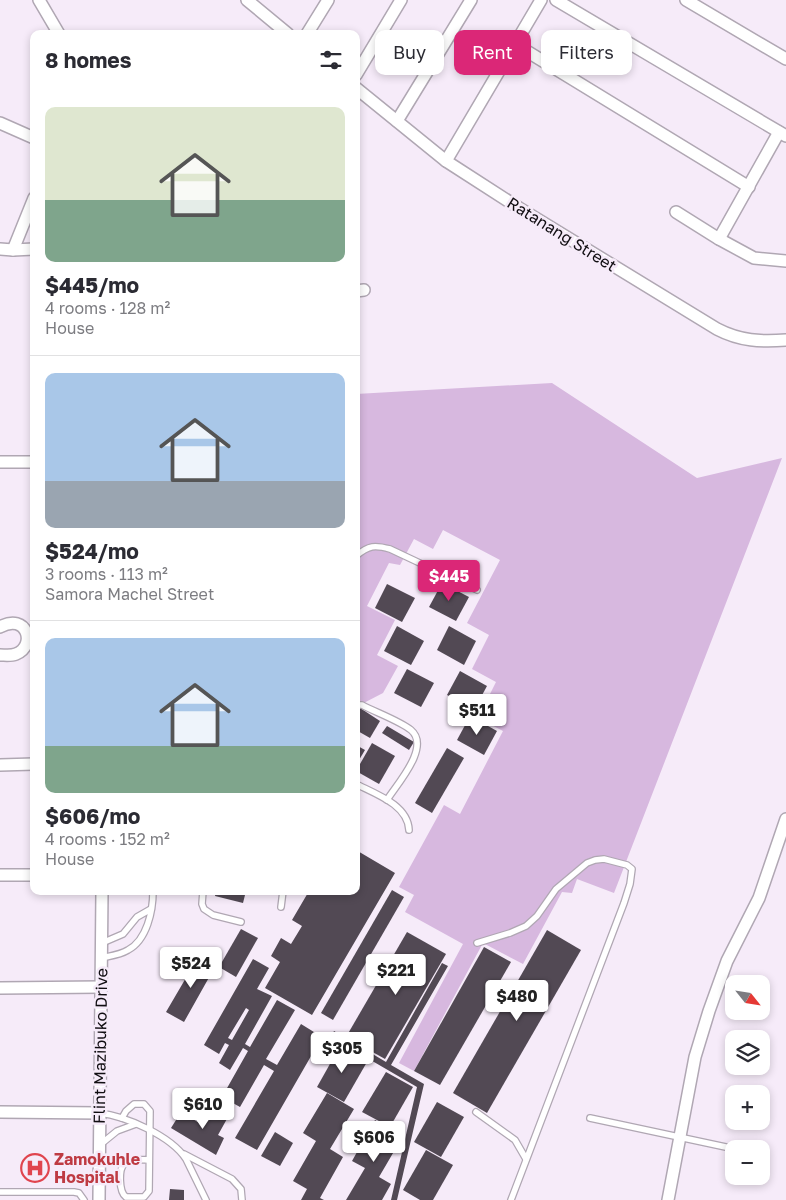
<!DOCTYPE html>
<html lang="en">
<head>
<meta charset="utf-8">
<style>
  body { margin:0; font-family:"Golos Text",sans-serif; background:#f7f7f7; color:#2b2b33; height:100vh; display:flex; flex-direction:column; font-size:19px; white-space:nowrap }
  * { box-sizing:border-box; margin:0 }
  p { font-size:16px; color:#7c7c81 }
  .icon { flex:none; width:28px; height:28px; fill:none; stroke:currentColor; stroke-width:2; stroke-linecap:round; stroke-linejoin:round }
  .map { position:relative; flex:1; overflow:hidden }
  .details { position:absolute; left:30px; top:30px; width:330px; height:865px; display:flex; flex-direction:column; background:#fff; border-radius:10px; box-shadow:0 2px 8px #0003 }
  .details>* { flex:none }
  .hud { position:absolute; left:375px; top:30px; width:335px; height:45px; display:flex; gap:10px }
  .needle { width:32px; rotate:120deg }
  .controls { position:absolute; left:725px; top:975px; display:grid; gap:10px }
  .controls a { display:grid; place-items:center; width:45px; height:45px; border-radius:10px; background:#fff; box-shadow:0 2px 8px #0003; font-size:25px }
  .price { position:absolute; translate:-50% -42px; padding:0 11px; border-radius:5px; background:#fff; color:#222; font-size:16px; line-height:32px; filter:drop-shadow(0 1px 2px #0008) }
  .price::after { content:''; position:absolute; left:50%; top:30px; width:15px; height:11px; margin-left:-8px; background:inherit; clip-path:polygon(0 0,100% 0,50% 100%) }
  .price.active { background:#db2777; color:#fff }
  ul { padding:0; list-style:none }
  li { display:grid; align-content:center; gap:10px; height:265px; padding:0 15px }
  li+li { border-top:1px solid #e1e1e2 }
  li span { display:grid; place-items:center; height:155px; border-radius:10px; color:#555 }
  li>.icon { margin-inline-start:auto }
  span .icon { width:90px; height:90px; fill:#fffc; stroke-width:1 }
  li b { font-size:21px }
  h2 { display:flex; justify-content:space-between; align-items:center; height:60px; padding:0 15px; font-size:21px }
  .tag { padding:0 18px; border-radius:10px; background:#fff; box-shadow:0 2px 8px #0003; font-size:18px; line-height:45px }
  .tag.active { background:#db2777; color:#fff }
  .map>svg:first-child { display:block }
  .green { fill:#d7b8df }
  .building { fill:#524954; fill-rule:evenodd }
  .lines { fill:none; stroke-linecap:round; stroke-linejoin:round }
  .lane-casing { stroke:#b0a7b3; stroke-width:8 }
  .street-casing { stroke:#b0a7b3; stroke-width:14 }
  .lane { stroke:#fff; stroke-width:5.5 }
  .street { stroke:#fff; stroke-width:11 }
  .labels { text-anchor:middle; stroke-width:5; stroke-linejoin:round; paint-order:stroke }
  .street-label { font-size:16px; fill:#110e12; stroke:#f6ebf9 }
  .health-label { font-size:16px; font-weight:bold; fill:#be3a42; stroke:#f6ebf9; text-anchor:start }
</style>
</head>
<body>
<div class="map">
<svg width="786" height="1200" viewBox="0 0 786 1200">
  <rect width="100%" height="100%" fill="#f6ebf9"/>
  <path class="green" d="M552 383 697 478 782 458 614 893 577 879 572 893 562 892 523 964 483 943 414 1071 399 1063 463 944 405 912 414 895 399 887 444 805 460 814 503 731 478 718 496 682 472 669 489 635 467 623 500 560 443 530 433 549 414 539 400 565 389 563 367 606 395 620 377 655 398 666 383 693 356 707V394Z"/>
  <g class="building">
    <path d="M442 583 469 597 456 621 429 607Z"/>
    <path d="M387 584 415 598 402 622 375 608Z"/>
    <path d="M397 626 424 641 411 665 384 651Z"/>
    <path d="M449 626 476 641 464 665 437 650Z"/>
    <path d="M407 669 434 683 421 707 394 693Z"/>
    <path d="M460 671 487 686 474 710 447 695Z"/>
    <path d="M357 706 380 721 370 738 356 730Z"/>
    <path d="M470 716 497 731 484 755 457 740Z"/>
    <path d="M387 726 414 742 409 750 382 733Z"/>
    <path d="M372 743 395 756 379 784 356 771Z"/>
    <path d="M356 745 365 750 356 765Z"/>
    <path d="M447 748 464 758 432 813 415 803Z"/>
    <path d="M356 850 395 873 312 1015 265 988 280 962 271 956 281 938 291 944 302 926 292 920 309 891H356Z"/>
    <path d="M392 890 404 897 333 1020 321 1013Z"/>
    <path d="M216 891H246L243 903 215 896Z"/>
    <path d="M241 929 258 938 236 977 219 967Z"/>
    <path d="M547 930 581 950 487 1113 453 1093Z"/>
    <path d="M407 932 446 954 385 1059 346 1037Z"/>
    <path d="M484 947 511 962 440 1085 414 1071Z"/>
    <path d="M204 958 216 965 184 1022 166 1012 197 959 202 961Z"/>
    <path d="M253 959 269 968 257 989 272 996 245 1044 250 1047 277 1000 295 1010 266 1059 277 1065 301 1024 322 1037 257 1150 235 1138 274 1071 264 1065 240 1107 222 1097 248 1051 243 1048 230 1070 219 1063 229 1045 225 1043 219 1054 204 1045ZM246 1008 249 1010 232 1040 228 1038Z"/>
    <path d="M442 963 448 966 391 1065 424 1084 397 1200H391L417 1087 331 1037 334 1031 386 1062Z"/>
    <path d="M340 1046 367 1062 344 1102 317 1087Z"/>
    <path d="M386 1072 413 1087 390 1127 362 1112Z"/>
    <path d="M327 1093 354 1109 330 1149 343 1157 320 1198 324 1200H301L307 1189 293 1181 316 1141 303 1133Z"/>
    <path d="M437 1102 464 1117 441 1157 414 1142Z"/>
    <path d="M210 1107 228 1117 218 1135 224 1138 216 1155 171 1128 181 1112 201 1124Z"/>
    <path d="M375 1120 403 1136 379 1177 391 1184 382 1200H346L365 1168 352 1161Z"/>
    <path d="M275 1132 293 1143 280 1166 261 1156Z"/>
    <path d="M426 1150 453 1165 433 1200H420L403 1190Z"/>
    <path d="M170 1189 184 1190V1200H169Z"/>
  </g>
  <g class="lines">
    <defs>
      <g id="lane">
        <path d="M356 556C369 545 375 545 390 549L477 590"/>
        <path d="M356 705H362C375 712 400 721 411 730 431 747 397 784 387 800"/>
        <path d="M356 784C376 794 408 805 409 830"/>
        <path d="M203 891 202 904 204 909 213 915 241 922"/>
        <path d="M281 907 283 891"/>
        <path d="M102 943 123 934 137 917 151 909"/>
        <path d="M477 943 510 933 526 926 537 916 556 889 587 863 595 860 604 859 627 865 632 869 630 884 624 903 511 1200"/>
        <path d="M101 958C110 956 120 955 128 950 147 940 153 911 153 891"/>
        <path d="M476 1112 515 1140 526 1159"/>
        <path d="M99 1113C126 1116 171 1136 186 1159L206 1200"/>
        <path d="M122 1118 126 1111 134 1104H144L150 1111 149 1191 144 1197H126C119 1192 118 1169 125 1163 130 1158 143 1160 149 1160"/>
        <path d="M590 1118 735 1149"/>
        <path d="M101 1144 117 1131 136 1124"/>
        <path d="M184 1154 232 1179 241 1189 242 1200"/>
        <path d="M0 1192H74L79 1193 84 1200"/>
      </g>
      <g id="street">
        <path d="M39 0 59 34"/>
        <path d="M247 0 288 34"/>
        <path d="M556 0 786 136"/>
        <path d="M686 0 786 59"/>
        <path d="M307 34 328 0"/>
        <path d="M515 44 749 187"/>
        <path d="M356 75 401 0"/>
        <path d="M356 88 446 161 519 208 717 329C740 341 761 342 786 340"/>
        <path d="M397 121 471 0"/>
        <path d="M0 123 34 138"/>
        <path d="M446 161 541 0"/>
        <path d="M676 212 719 239 754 258 786 261"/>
        <path d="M719 239 779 132"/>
        <path d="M0 249 13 250 34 249"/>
        <path d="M13 250 34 198"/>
        <path d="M356 291 364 290"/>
        <path d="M0 462H34"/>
        <path d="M0 627C27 612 37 646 16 654 11 656 5 655 0 655"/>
        <path d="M0 765 34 764"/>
        <path d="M0 875H34"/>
        <path d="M0 988 101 987"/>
        <path d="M0 1112 99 1113"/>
        <path d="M99 1200 102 891"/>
        <path d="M668 1200 695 1057 709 1011 727 961 759 898 786 819"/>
      </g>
    </defs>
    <use href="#lane" class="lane-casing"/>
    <use href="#street" class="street-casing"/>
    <use href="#lane" class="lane"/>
    <use href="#street" class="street"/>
  </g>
  <defs>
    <symbol id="hospital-ring" viewBox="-11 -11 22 22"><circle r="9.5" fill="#f6ebf9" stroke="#e0444e" stroke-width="1.5"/><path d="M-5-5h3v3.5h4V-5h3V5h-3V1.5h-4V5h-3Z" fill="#e0444e"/></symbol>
  </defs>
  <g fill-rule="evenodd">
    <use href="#hospital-ring" x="19" y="1152" width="32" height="32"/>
  </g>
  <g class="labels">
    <g class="street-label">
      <text transform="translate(562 234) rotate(32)" y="6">Ratanang Street</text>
      <text transform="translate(100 1046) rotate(-89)" y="6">Flint Mazibuko Drive</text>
    </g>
    <g class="health-label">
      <text x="54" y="1165">Zamokuhle<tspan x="54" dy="18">Hospital</tspan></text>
    </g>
  </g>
</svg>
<div class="controls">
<a><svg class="needle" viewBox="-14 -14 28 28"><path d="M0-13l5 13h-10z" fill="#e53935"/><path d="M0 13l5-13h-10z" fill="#7c7c81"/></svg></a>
<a><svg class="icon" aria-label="layers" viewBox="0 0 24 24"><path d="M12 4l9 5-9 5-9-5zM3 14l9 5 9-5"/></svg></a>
<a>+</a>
<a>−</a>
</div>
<b class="price active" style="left:449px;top:602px">$445</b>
<b class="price" style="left:477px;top:736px">$511</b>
<b class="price" style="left:191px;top:989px">$524</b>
<b class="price" style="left:396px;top:996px">$221</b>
<b class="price" style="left:517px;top:1022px">$480</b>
<b class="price" style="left:342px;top:1074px">$305</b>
<b class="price" style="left:203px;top:1130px">$610</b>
<b class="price" style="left:374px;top:1163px">$606</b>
<div class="hud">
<a class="tag">Buy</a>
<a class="tag active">Rent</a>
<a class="tag">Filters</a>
</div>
<section class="details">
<h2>8 homes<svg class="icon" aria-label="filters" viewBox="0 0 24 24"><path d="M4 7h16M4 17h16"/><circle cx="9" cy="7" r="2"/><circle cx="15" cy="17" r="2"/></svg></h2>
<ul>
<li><span style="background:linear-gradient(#dfe7d0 60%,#7fa58c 0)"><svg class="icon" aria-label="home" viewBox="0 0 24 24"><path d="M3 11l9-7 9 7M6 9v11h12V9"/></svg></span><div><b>$445/mo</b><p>4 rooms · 128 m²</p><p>House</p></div></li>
<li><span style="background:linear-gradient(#a9c7e8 70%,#9aa5b1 0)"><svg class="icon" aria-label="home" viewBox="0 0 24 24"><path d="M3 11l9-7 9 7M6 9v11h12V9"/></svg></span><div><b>$524/mo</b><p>3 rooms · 113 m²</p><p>Samora Machel Street</p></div></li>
<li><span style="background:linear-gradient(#a9c7e8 70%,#7fa58c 0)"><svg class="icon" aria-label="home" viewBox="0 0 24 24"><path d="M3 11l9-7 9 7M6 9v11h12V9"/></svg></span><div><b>$606/mo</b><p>4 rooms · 152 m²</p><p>House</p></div></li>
</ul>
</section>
</div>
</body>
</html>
